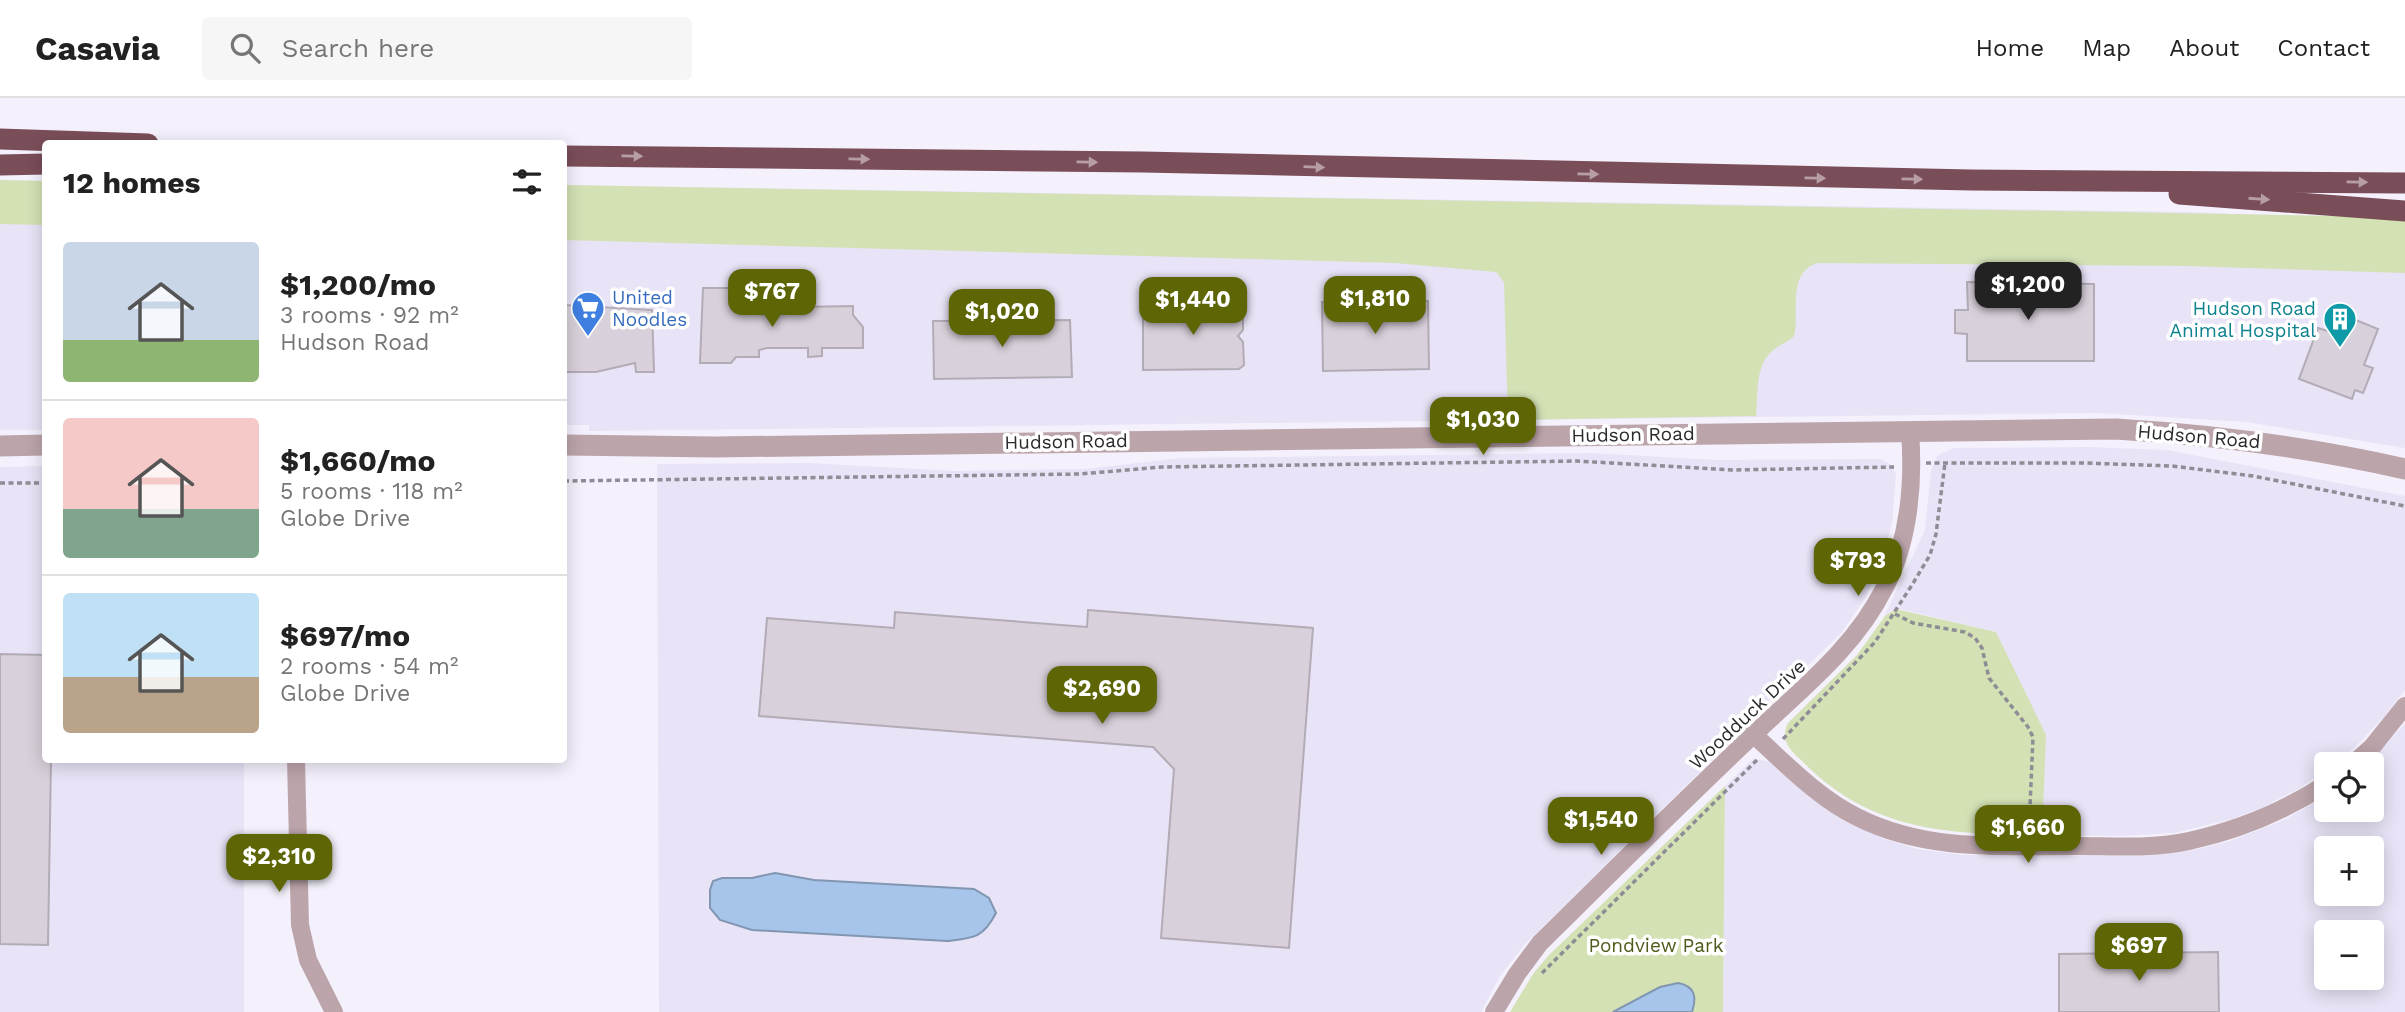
<!DOCTYPE html>
<html lang="en">
<head>
<meta charset="utf-8">
<style>
  body { margin:0; font-family:"Work Sans",sans-serif; background:#f6f6f6; color:#222; height:100vh; display:flex; flex-direction:column; font-size:26px; white-space:nowrap }
  * { box-sizing:border-box; margin:0 }
  p { font-size:23px; color:#767676 }
  .icon { flex:none; width:38px; height:38px; fill:none; stroke:currentColor; stroke-width:2; stroke-linecap:round; stroke-linejoin:round }
  .map { position:relative; flex:1; overflow:hidden }
  .side { position:absolute; left:42px; top:42px; width:525px; height:623px; display:flex; flex-direction:column; background:#fff; border-radius:7px; box-shadow:0 4px 18px #0003 }
  .side>* { flex:none }
  .fabs { position:absolute; left:2314px; top:654px; display:grid; gap:14px }
  .fabs a { display:grid; place-items:center; width:70px; height:70px; border-radius:7px; background:#fff; box-shadow:0 4px 18px #0003; font-size:35px }
  .price { position:absolute; translate:-50% -60px; padding:0 16px; border-radius:14px; background:#5d6504; color:#fff; font-size:23px; line-height:46px; filter:drop-shadow(0 2px 4px #0008) }
  .price::after { content:''; position:absolute; left:50%; top:42px; width:21px; height:16px; margin-left:-10px; background:inherit; clip-path:polygon(0 0,100% 0,50% 100%) }
  .price.current { background:#222; color:#fff }
  ul { padding:0; list-style:none }
  li { display:flex; align-items:center; gap:21px; height:175px; padding:0 21px }
  li+li { border-top:2px solid #e0e0e0 }
  li span { display:grid; place-items:center; flex:none; width:196px; height:140px; border-radius:7px; color:#555 }
  li>.icon { margin-inline-start:auto }
  span .icon { width:84px; height:84px; fill:#fffc; stroke-width:1 }
  li b { font-size:30px }
  h2 { display:flex; justify-content:space-between; align-items:center; height:84px; padding:0 21px; font-size:30px }
  header { display:flex; align-items:center; gap:42px; box-sizing:border-box; height:98px; padding:0 35px; background:#fff; border-bottom:2px solid #e0e0e0 }
  header strong { font-size:33px }
  nav { display:flex; gap:38px; margin-inline-start:auto; font-size:24px }
  .search { width:490px; height:63px; background:#f6f6f6; display:flex; align-items:center; gap:18px; box-sizing:border-box; padding:0 24px; border-radius:7px; color:#767676; font-size:26px }
  .map>svg:first-child { display:block }
  .built { fill:#e8e3f6; fill-rule:evenodd }
  .green { fill:#d4e1b5 }
  .water { fill:#a7c5ea; stroke:#8196b1; stroke-width:2 }
  .building { fill:#d8d0da; stroke:#b3abb5; stroke-width:2 }
  .lines { fill:none; stroke-linecap:round; stroke-linejoin:round }
  .path { stroke:#8e8c94; stroke-width:3.5; stroke-dasharray:5 3.5; stroke-linecap:butt }
  .minor { stroke:#bca5aa; stroke-width:18 }
  .tertiary { stroke:#bca5aa; stroke-width:21 }
  .motorway { stroke:#7a4e59; stroke-width:21 }
  .oneway { fill:#b69ea4 }
  .labels { text-anchor:middle; stroke-width:7; stroke-linejoin:round; paint-order:stroke }
  .shop-label { font-size:19px; fill:#366cbe; stroke:#fff; text-anchor:start }
  .culture-label { font-size:19px; fill:#0d838f; stroke:#fff; text-anchor:end }
  .street-label { font-size:19px; fill:#29282c; stroke:#fff }
  .park-label { font-size:19px; fill:#4d5b18; stroke:#fff }
</style>
</head>
<body>
<header>
<strong>Casavia</strong>
<div class="search"><svg class="icon" aria-label="search" viewBox="0 0 24 24"><circle cx="10" cy="10" r="6"/><path d="M15 15l6 6"/></svg>Search here</div>
<nav><a>Home</a><a>Map</a><a>About</a><a>Contact</a></nav>
</header>
<div class="map">
<svg width="2405" height="914" viewBox="0 0 2405 914">
  <rect width="100%" height="100%" fill="#f4f1fd"/>
  <g class="built">
    <path d="M0 82 45 83V332H0Z"/>
    <path d="M564 87 2189 114 2405 123V350L2246 324 2099 315 589 333V327H564Z"/>
    <path d="M2089 349 2167 352 2405 398V592L2383 620 2357 647 2333 667H2326V672L2300 690 2261 710 2232 721 2174 735 2121 738 2042 737 2045 637 1996 534 1900 511 1891 513 1883 521 1925 432 1931 372 1938 357 1954 350Z"/>
    <path d="M1592 355 1717 362 1881 361 1891 367 1896 376 1892 426 1878 473 1867 497 1842 534 1525 846 1500 878 1481 914H659L657 366 809 365 955 373 1086 371 1181 360Z"/>
    <path d="M45 368 46 662H244V914H0V369Z"/>
    <path d="M2405 626V914H1723L1725 688 1753 661 1772 664 1805 696 1842 722 1882 740 1917 751 1962 757 2144 758 2194 752 2230 743 2284 722 2326 698V712H2371V667H2366ZM2326 751H2371V796H2326ZM2326 835H2371V880H2326Z"/>
  </g>
  <g class="green">
    <path d="M0 82 45 83V127L0 126Z"/>
    <path d="M564 87 2342 118 2405 123V175L2185 168 1818 165C1786 174 1800 215 1794 238 1787 245 1778 247 1771 254 1755 269 1758 298 1756 318L1508 322 1504 184 1496 174 1395 165 564 142Z"/>
    <path d="M1896 511 1996 534 2046 637 2042 737C1950 736 1874 735 1804 665 1791 653 1779 643 1788 625L1857 557 1885 518Z"/>
    <path d="M1725 688 1723 914H1510L1533 876 1548 858Z"/>
  </g>
  <g class="water">
    <path d="M775 775 814 782 974 791 989 800 996 815C983 840 974 840 947 843L752 832 720 822 710 810V792L713 783 722 780H752Z"/>
    <path d="M1678 885C1695 888 1697 899 1692 914H1613L1660 889Z"/>
  </g>
  <g class="building">
    <path d="M1967 184 2094 186V263H1967V236L1955 235V212H1968Z"/>
    <path d="M703 190H730V204L742 210 853 208V217L863 229V250H822V258L808 259V250H767L759 252V259H736L731 265H700Z"/>
    <path d="M1428 203 1429 271 1323 273 1322 204Z"/>
    <path d="M1239 205 1243 209V232L1238 238 1243 244 1244 267 1239 271 1143 272V210L1147 206H1187L1193 210 1199 206Z"/>
    <path d="M564 207 652 212 654 274H636L635 265 596 274H564Z"/>
    <path d="M2341 216 2378 231 2364 267 2373 270 2363 295 2355 292 2352 301 2299 281 2318 230 2334 235Z"/>
    <path d="M1070 222 1072 279 934 281 933 223Z"/>
    <path d="M1088 512 1313 530 1289 850 1161 840 1174 671 1153 649 759 618 767 520 894 530 895 514 1087 529Z"/>
    <path d="M0 556 46 557V662H51L48 847 0 846Z"/>
    <path d="M2218 854 2219 914H2059V856Z"/>
  </g>
  <g class="lines">
    <g class="path">
      <path d="M1926 365H2085L2172 368 2253 378 2405 408"/>
      <path d="M564 383 1080 376 1162 369 1577 363 1732 372 1894 369"/>
      <path d="M0 385H46"/>
      <path d="M1895 516 1913 525 1965 534 1975 540 1982 550 1989 580 2028 629 2033 639 2029 732"/>
      <path d="M1783 641 1875 544 1912 487 1930 457 1936 436 1945 365"/>
      <path d="M1542 875 1758 661"/>
    </g>
    <g class="minor">
      <path d="M1753 636C1786 666 1817 699 1857 719 1926 754 2003 748 2077 748 2114 748 2153 751 2189 743 2239 732 2283 714 2326 686"/>
      <path d="M296 662 300 827 308 862 334 914"/>
      <path d="M2352 667 2372 649 2405 608"/>
      <path d="M1494 914 1517 876 1540 845C1610 776 1680 706 1752 638 1801 591 1854 551 1885 489 1909 443 1914 385 1910 334"/>
    </g>
    <g class="tertiary">
      <path d="M564 347 715 349 2116 331C2214 337 2309 349 2405 371"/>
      <path d="M0 348 46 347"/>
    </g>
    <g class="motorway">
      <path d="M0 41 148 46"/>
      <path d="M564 58 1143 64 1971 82 2405 85"/>
      <path d="M0 67 46 66"/>
      <path d="M2179 96 2405 113"/>
    </g>
  </g>
  <defs><path id="oneway-solid" d="M-6-.8H1V-3.2L6.5 0L1 3.2V.8H-6Z" transform="scale(1.75)"/></defs>
  <g class="oneway">
    <use href="#oneway-solid" transform="translate(632 58) rotate(1)"/>
    <use href="#oneway-solid" transform="translate(859 61) rotate(1)"/>
    <use href="#oneway-solid" transform="translate(1087 64) rotate(1)"/>
    <use href="#oneway-solid" transform="translate(1314 69) rotate(2)"/>
    <use href="#oneway-solid" transform="translate(1588 76) rotate(1)"/>
    <use href="#oneway-solid" transform="translate(1815 80) rotate(1)"/>
    <use href="#oneway-solid" transform="translate(1912 81) rotate(1)"/>
    <use href="#oneway-solid" transform="translate(2357 84) rotate(1)"/>
    <use href="#oneway-solid" transform="translate(2259 101) rotate(4)"/>
  </g>
  <defs>
    <symbol id="supermarket-pin" viewBox="-11 -11 22 30"><path d="M0 17L-7.5 6A9.5 9.5 0 1 1 7.5 6Z" fill="#3f7fe0" stroke="#fff"/><path d="M-6-5.5h2.5l.6 2H6L4.5 2H-2.5L-4.4-4H-6ZM-1.5 3.2a1.3 1.3 0 1 0 .1 0ZM3 3.2a1.3 1.3 0 1 0 .1 0Z" fill="#fff"/></symbol>
    <symbol id="building-pin" viewBox="-11 -11 22 30"><path d="M0 17L-7.5 6A9.5 9.5 0 1 1 7.5 6Z" fill="#0f9aa8" stroke="#fff"/><path d="M-4-6H4V6H1V3H-1V6H-4ZM-2.5-4.3h1.7v1.8h-1.7ZM.8-4.3h1.7v1.8H.8ZM-2.5-1h1.7V.8h-1.7ZM.8-1h1.7V.8H.8Z" fill="#fff"/></symbol>
  </defs>
  <g fill-rule="evenodd">
    <use href="#supermarket-pin" x="569" y="191" width="38" height="52"/>
    <use href="#building-pin" x="2321" y="202" width="38" height="52"/>
  </g>
  <g class="labels">
    <g class="shop-label">
      <text x="612" y="206">United<tspan x="612" dy="22">Noodles</tspan></text>
    </g>
    <g class="culture-label">
      <text x="2316" y="217">Hudson Road<tspan x="2316" dy="22">Animal Hospital</tspan></text>
    </g>
    <g class="street-label">
      <text transform="translate(1633 336) rotate(-1)" y="7">Hudson Road</text>
      <text transform="translate(2199 338) rotate(5)" y="7">Hudson Road</text>
      <text transform="translate(1066 343) rotate(-1)" y="7">Hudson Road</text>
      <text transform="translate(1747 616) rotate(-43)" y="7">Woodduck Drive</text>
    </g>
    <g class="park-label">
      <text x="1656" y="854">Pondview Park</text>
    </g>
  </g>
</svg>
<div class="fabs">
<a><svg class="icon" aria-label="locate" viewBox="0 0 24 24"><circle cx="12" cy="12" r="6"/><path d="M12 2v4M12 18v4M2 12h4M18 12h4"/></svg></a>
<a>+</a>
<a>−</a>
</div>
<b class="price current" style="left:2028px;top:224px">$1,200</b>
<b class="price" style="left:772px;top:231px">$767</b>
<b class="price" style="left:1375px;top:238px">$1,810</b>
<b class="price" style="left:1193px;top:239px">$1,440</b>
<b class="price" style="left:1002px;top:251px">$1,020</b>
<b class="price" style="left:1483px;top:359px">$1,030</b>
<b class="price" style="left:1858px;top:500px">$793</b>
<b class="price" style="left:1102px;top:628px">$2,690</b>
<b class="price" style="left:1601px;top:759px">$1,540</b>
<b class="price" style="left:2028px;top:767px">$1,660</b>
<b class="price" style="left:279px;top:796px">$2,310</b>
<b class="price" style="left:2139px;top:885px">$697</b>
<section class="side">
<h2>12 homes<svg class="icon" aria-label="filters" viewBox="0 0 24 24"><path d="M4 7h16M4 17h16"/><circle cx="9" cy="7" r="2"/><circle cx="15" cy="17" r="2"/></svg></h2>
<ul>
<li><span style="background:linear-gradient(#c9d6e8 70%,#8fb573 0)"><svg class="icon" aria-label="home" viewBox="0 0 24 24"><path d="M3 11l9-7 9 7M6 9v11h12V9"/></svg></span><div><b>$1,200/mo</b><p>3 rooms · 92 m²</p><p>Hudson Road</p></div></li>
<li><span style="background:linear-gradient(#f6c9c9 65%,#7fa58c 0)"><svg class="icon" aria-label="home" viewBox="0 0 24 24"><path d="M3 11l9-7 9 7M6 9v11h12V9"/></svg></span><div><b>$1,660/mo</b><p>5 rooms · 118 m²</p><p>Globe Drive</p></div></li>
<li><span style="background:linear-gradient(#bfe0f5 60%,#b9a48a 0)"><svg class="icon" aria-label="home" viewBox="0 0 24 24"><path d="M3 11l9-7 9 7M6 9v11h12V9"/></svg></span><div><b>$697/mo</b><p>2 rooms · 54 m²</p><p>Globe Drive</p></div></li>
</ul>
</section>
</div>
</body>
</html>
